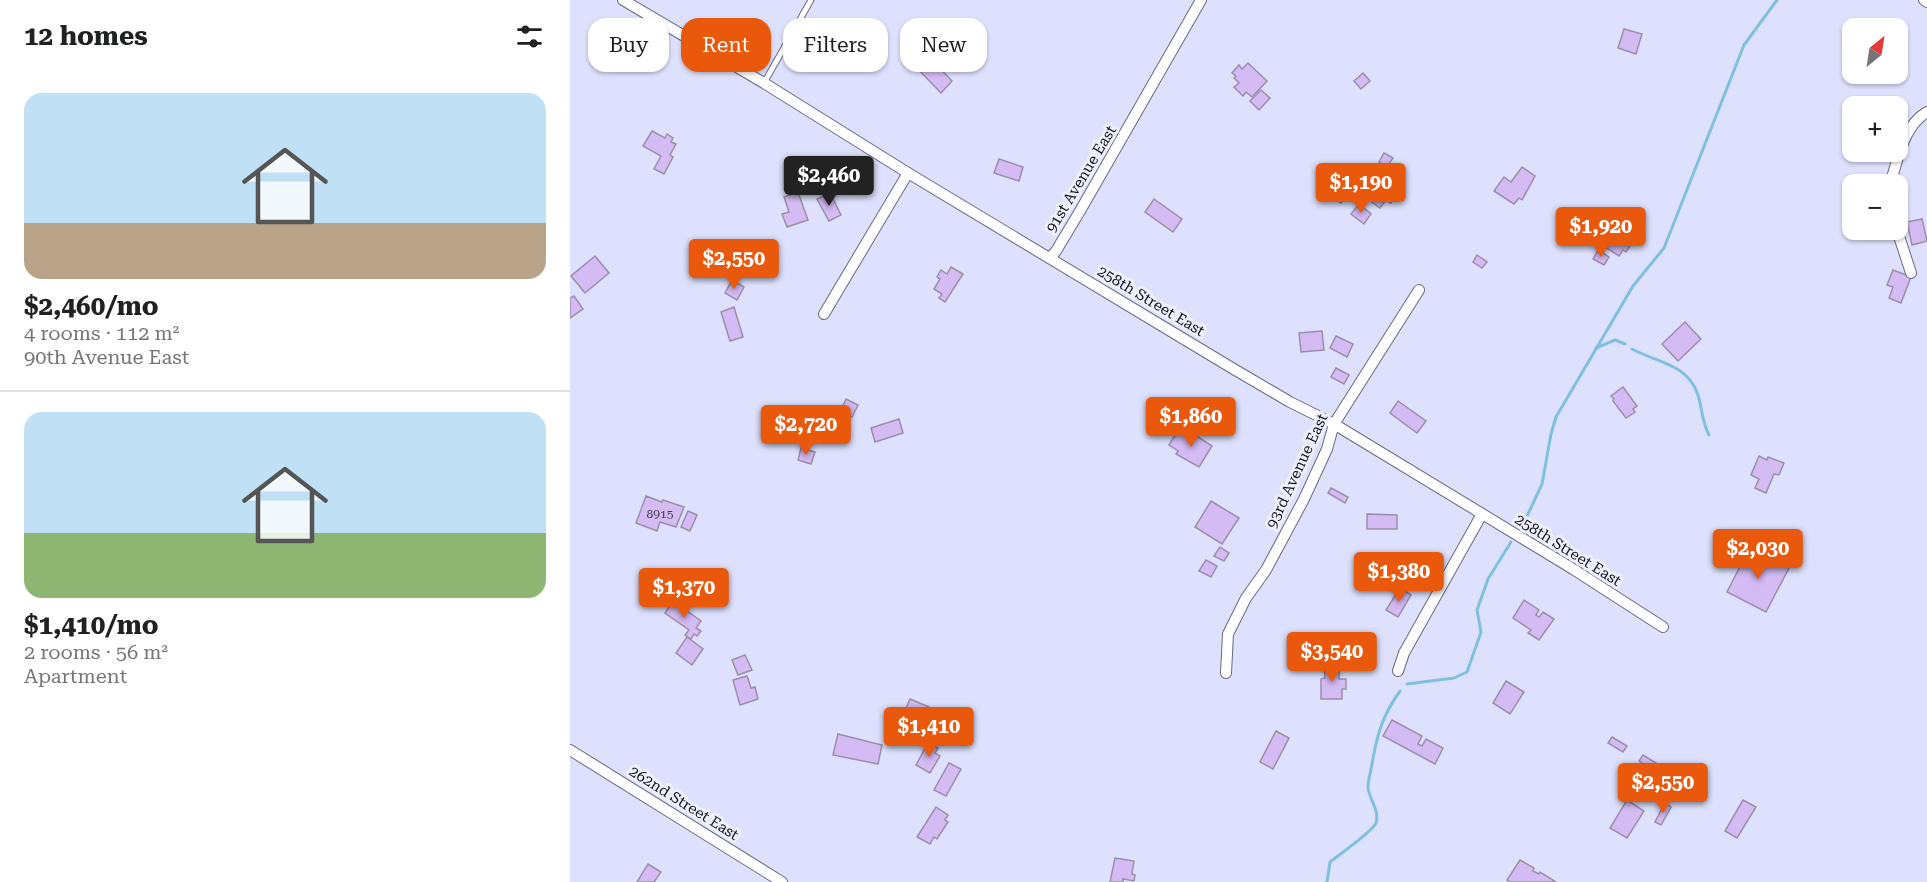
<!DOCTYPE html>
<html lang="en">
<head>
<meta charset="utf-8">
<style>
  body { margin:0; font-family:"Roboto Serif",serif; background:#f2f2f2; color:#202124; height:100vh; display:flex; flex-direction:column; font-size:22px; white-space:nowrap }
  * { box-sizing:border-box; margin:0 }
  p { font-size:20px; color:#757577 }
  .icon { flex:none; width:33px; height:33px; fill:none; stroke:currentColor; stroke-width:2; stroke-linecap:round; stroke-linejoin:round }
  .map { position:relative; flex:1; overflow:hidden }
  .side { display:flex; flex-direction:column; background:#fff; width:570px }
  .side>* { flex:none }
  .top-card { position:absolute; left:18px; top:18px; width:570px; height:54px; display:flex; gap:12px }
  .needle { width:39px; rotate:30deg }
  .tools { position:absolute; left:1272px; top:18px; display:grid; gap:12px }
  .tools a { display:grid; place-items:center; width:66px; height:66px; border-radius:12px; background:#fff; box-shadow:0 2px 4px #0004; font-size:30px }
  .price { position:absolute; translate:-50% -51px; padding:0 14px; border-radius:6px; background:#ea580c; color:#fff; font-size:20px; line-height:39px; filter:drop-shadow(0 2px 3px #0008) }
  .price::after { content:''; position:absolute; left:50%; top:36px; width:18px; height:14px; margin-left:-9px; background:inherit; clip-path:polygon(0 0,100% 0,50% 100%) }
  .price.on { background:#222; color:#fff }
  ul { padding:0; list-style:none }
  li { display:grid; align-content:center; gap:12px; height:318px; padding:0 24px }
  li+li { border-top:2px solid #e0e0e0 }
  li span { display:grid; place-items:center; height:186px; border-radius:18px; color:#555 }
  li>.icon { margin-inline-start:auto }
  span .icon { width:108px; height:108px; fill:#fffc; stroke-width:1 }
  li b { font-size:26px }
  h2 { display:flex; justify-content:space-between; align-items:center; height:72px; padding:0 24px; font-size:26px }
  .pill { padding:0 21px; border-radius:18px; background:#fff; box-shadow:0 2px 4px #0004; font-size:21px; line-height:54px }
  .pill.on { background:#ea580c; color:#fff }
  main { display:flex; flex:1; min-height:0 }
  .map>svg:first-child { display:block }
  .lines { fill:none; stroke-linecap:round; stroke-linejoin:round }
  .stream { stroke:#7fbfe0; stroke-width:3 }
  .building { fill:#d4bbf3; stroke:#9b8eac; stroke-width:1.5 }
  .lane-casing { stroke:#666987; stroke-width:7 }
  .street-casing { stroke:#666987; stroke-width:12 }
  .lane { stroke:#fff; stroke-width:5 }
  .street { stroke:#fff; stroke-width:10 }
  .labels { text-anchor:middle; stroke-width:6; stroke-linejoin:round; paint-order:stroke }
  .number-label { font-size:12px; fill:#423d54 }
  .street-label { font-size:15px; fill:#12131f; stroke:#eef0fe }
</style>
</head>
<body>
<main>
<section class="side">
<h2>12 homes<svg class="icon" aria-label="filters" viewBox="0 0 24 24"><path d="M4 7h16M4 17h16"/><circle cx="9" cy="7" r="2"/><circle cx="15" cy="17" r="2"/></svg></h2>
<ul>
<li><span style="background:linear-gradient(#bfe0f5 70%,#b9a48a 0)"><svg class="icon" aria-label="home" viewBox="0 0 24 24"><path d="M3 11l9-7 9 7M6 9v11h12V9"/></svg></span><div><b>$2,460/mo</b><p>4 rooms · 112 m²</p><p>90th Avenue East</p></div></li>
<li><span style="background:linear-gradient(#bfe0f5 65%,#8fb573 0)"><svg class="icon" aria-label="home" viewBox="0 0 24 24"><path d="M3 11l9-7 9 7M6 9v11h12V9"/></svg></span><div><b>$1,410/mo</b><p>2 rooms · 56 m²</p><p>Apartment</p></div></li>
</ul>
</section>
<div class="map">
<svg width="1357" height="882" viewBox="0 0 1357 882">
  <rect width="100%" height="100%" fill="#dee1fd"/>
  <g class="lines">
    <g class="stream">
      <path d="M1026 348 1045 340 1055 344"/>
      <path d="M1062 349C1088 363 1118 364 1128 395 1132 408 1132 422 1139 435"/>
      <path d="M952 527 972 484 981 434 986 417 1063 286 1094 248 1174 45 1207 0"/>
      <path d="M837 684 884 678 897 672 911 632 907 610 918 579 941 542"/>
      <path d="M757 882 760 862C769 855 803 831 806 823 810 811 799 799 798 787 798 780 801 771 802 764 807 735 812 716 830 691"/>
    </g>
  </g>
  <g class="building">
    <path d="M1054 29 1072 34 1066 54 1048 48Z"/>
    <path d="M353 51 382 81 371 93 342 63Z"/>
    <path d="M678 63 697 81 682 97 676 92 673 96 664 87 669 83 664 78 666 76 662 73 669 65 672 69Z"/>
    <path d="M793 73 800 81 791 89 784 81Z"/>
    <path d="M691 90 700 98 689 110 680 101Z"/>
    <path d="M82 131 95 138 97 134 103 138 101 142 106 144 100 155 103 157 94 174 84 169 91 156 73 146Z"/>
    <path d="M814 153 823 158 817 167 809 162Z"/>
    <path d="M429 159 453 167 449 181 424 173Z"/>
    <path d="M952 167 965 176 952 200 949 198 944 204 924 191 934 177 941 182Z"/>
    <path d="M809 174 826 185 822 191 826 194 821 203 816 200 810 208 799 200 808 185 803 182Z"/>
    <path d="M768 189 777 196 771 203 762 197Z"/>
    <path d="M228 192 238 220 217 227 212 214 219 212 214 197Z"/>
    <path d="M260 193 271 215 259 221 247 199Z"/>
    <path d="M584 199 612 219 603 232 575 212Z"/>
    <path d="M789 204 801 214 794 224 781 214Z"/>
    <path d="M1352 219 1357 241 1342 245 1337 222Z"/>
    <path d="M1040 232 1061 244 1056 252 1053 250 1049 256 1032 245Z"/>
    <path d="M1028 250 1039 257 1034 265 1023 259Z"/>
    <path d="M907 255 917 262 912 268 903 262Z"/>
    <path d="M25 256 39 273 15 293 1 276Z"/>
    <path d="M381 267 393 274 375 302 369 298 372 294 364 289 370 279 367 277 371 270 377 274Z"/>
    <path d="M1323 270 1341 277 1331 303 1319 298 1323 287 1317 285Z"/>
    <path d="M162 280 174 287 167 300 155 293Z"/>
    <path d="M4 296 13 309 0 318V298Z"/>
    <path d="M164 307 173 337 160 341 151 312Z"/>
    <path d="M1115 322 1131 339 1108 361 1092 344Z"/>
    <path d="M752 331 754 350 731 352 729 333Z"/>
    <path d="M766 336 783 344 777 357 760 348Z"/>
    <path d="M766 368 779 375 774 384 761 377Z"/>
    <path d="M1053 387 1067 406 1063 409 1065 412 1056 418 1043 401 1044 399 1041 396Z"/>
    <path d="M276 399 288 405 282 417 270 412Z"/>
    <path d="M828 401 856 421 847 433 820 413Z"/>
    <path d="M329 419 333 433 305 442 301 428Z"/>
    <path d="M608 430 620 437 622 433 642 446 629 467 606 454 608 451 599 445Z"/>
    <path d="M231 448 245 452 241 464 228 460Z"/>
    <path d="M1189 456 1197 460 1198 457 1214 463 1209 475 1204 474 1196 493 1185 488 1189 479 1181 475Z"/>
    <path d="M761 488 778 497 775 503 758 493Z"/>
    <path d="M76 496 92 502 93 500 114 507 106 527 90 522 87 531 66 523Z"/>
    <path d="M641 501 669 518 652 544 625 527Z"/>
    <path d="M118 511 127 515 120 531 111 527Z"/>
    <path d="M797 514 827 515V529H797Z"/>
    <path d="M650 547 659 553 654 561 644 556Z"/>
    <path d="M1180 547 1219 568 1196 612 1157 592Z"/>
    <path d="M636 560 647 566 641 577 629 571Z"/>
    <path d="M830 588 841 595 828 617 816 610Z"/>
    <path d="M954 600 969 610 966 615 969 617 973 612 984 619 969 640 958 633 961 630 943 618Z"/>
    <path d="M103 601 131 621 126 628 131 631 127 636 124 634 121 639 115 635 119 630 95 613Z"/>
    <path d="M117 637 133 649 122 665 106 653Z"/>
    <path d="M175 655 182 670 168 675 162 660Z"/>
    <path d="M754 663H769V679H776V689H772V699H751V679L755 678Z"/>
    <path d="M177 676 181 688 185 687 188 699 170 705 163 680Z"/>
    <path d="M936 681 954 692 940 714 923 703Z"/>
    <path d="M340 699 359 707 351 725 332 717Z"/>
    <path d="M822 720 852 736 848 744 852 746 856 739 873 748 865 764 813 736Z"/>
    <path d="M706 731 719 738 703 769 690 762Z"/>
    <path d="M268 734 312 745 308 764 263 755Z"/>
    <path d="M1042 737 1057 746 1053 752 1038 743Z"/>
    <path d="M358 743 368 748 365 753 370 756 360 773 346 765Z"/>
    <path d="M1073 755 1089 765 1085 771 1069 761Z"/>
    <path d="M379 763 391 769 376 796 364 790Z"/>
    <path d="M1057 800 1074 811 1057 838 1040 828Z"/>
    <path d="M1173 800 1186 807 1167 838 1155 831Z"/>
    <path d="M1095 803 1101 807 1091 825 1085 822Z"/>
    <path d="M366 807 378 815 375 820 378 822 367 839 364 837 360 844 347 837Z"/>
    <path d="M545 858 564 861 562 874 565 875 564 881 553 879V882H540Z"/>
    <path d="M950 860 964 868 963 871 969 874 970 872 986 882H940L937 880Z"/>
    <path d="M78 864 91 872 84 882H67Z"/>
  </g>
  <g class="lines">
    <defs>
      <path id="lane" d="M194 83 241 0"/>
      <g id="street">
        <path d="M53 0 194 83 338 173 662 368 720 402 764 424 1003 569 1093 627"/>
        <path d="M1354 0 1357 2"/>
        <path d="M1320 184C1328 160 1333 126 1357 112"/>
        <path d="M1327 230 1341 273"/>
        <path d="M480 258 486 251 510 211 631 0"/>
        <path d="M254 314 338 173"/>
        <path d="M828 671 834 653 912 514"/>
        <path d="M656 673 658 634 676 598 696 570 734 499 757 449 764 424 849 290"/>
        <path d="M0 750 212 882"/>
      </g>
    </defs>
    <use href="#lane" class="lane-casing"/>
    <use href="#street" class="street-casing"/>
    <use href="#lane" class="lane"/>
    <use href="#street" class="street"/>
  </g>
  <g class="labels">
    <g class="number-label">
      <text x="90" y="518">8915</text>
    </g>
    <g class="street-label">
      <text transform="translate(511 179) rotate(-59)" y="5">91st Avenue East</text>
      <text transform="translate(581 301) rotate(31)" y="5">258th Street East</text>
      <text transform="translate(727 471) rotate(-65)" y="5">93rd Avenue East</text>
      <text transform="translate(998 550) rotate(32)" y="5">258th Street East</text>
      <text transform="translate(114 803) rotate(32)" y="5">262nd Street East</text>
    </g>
  </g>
</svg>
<div class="tools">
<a><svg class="needle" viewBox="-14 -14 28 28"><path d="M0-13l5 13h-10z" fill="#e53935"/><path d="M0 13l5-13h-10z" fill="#757577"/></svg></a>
<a>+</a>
<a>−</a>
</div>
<b class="price on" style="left:259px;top:207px">$2,460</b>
<b class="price" style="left:791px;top:214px">$1,190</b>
<b class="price" style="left:1031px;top:258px">$1,920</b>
<b class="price" style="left:164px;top:290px">$2,550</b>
<b class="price" style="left:621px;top:448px">$1,860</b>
<b class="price" style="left:236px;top:456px">$2,720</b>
<b class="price" style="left:1188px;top:580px">$2,030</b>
<b class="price" style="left:829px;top:603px">$1,380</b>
<b class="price" style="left:114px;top:619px">$1,370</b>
<b class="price" style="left:762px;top:683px">$3,540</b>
<b class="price" style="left:359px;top:758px">$1,410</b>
<b class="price" style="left:1093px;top:814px">$2,550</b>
<div class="top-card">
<a class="pill">Buy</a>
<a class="pill on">Rent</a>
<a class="pill">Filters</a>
<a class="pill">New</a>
</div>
</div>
</main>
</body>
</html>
